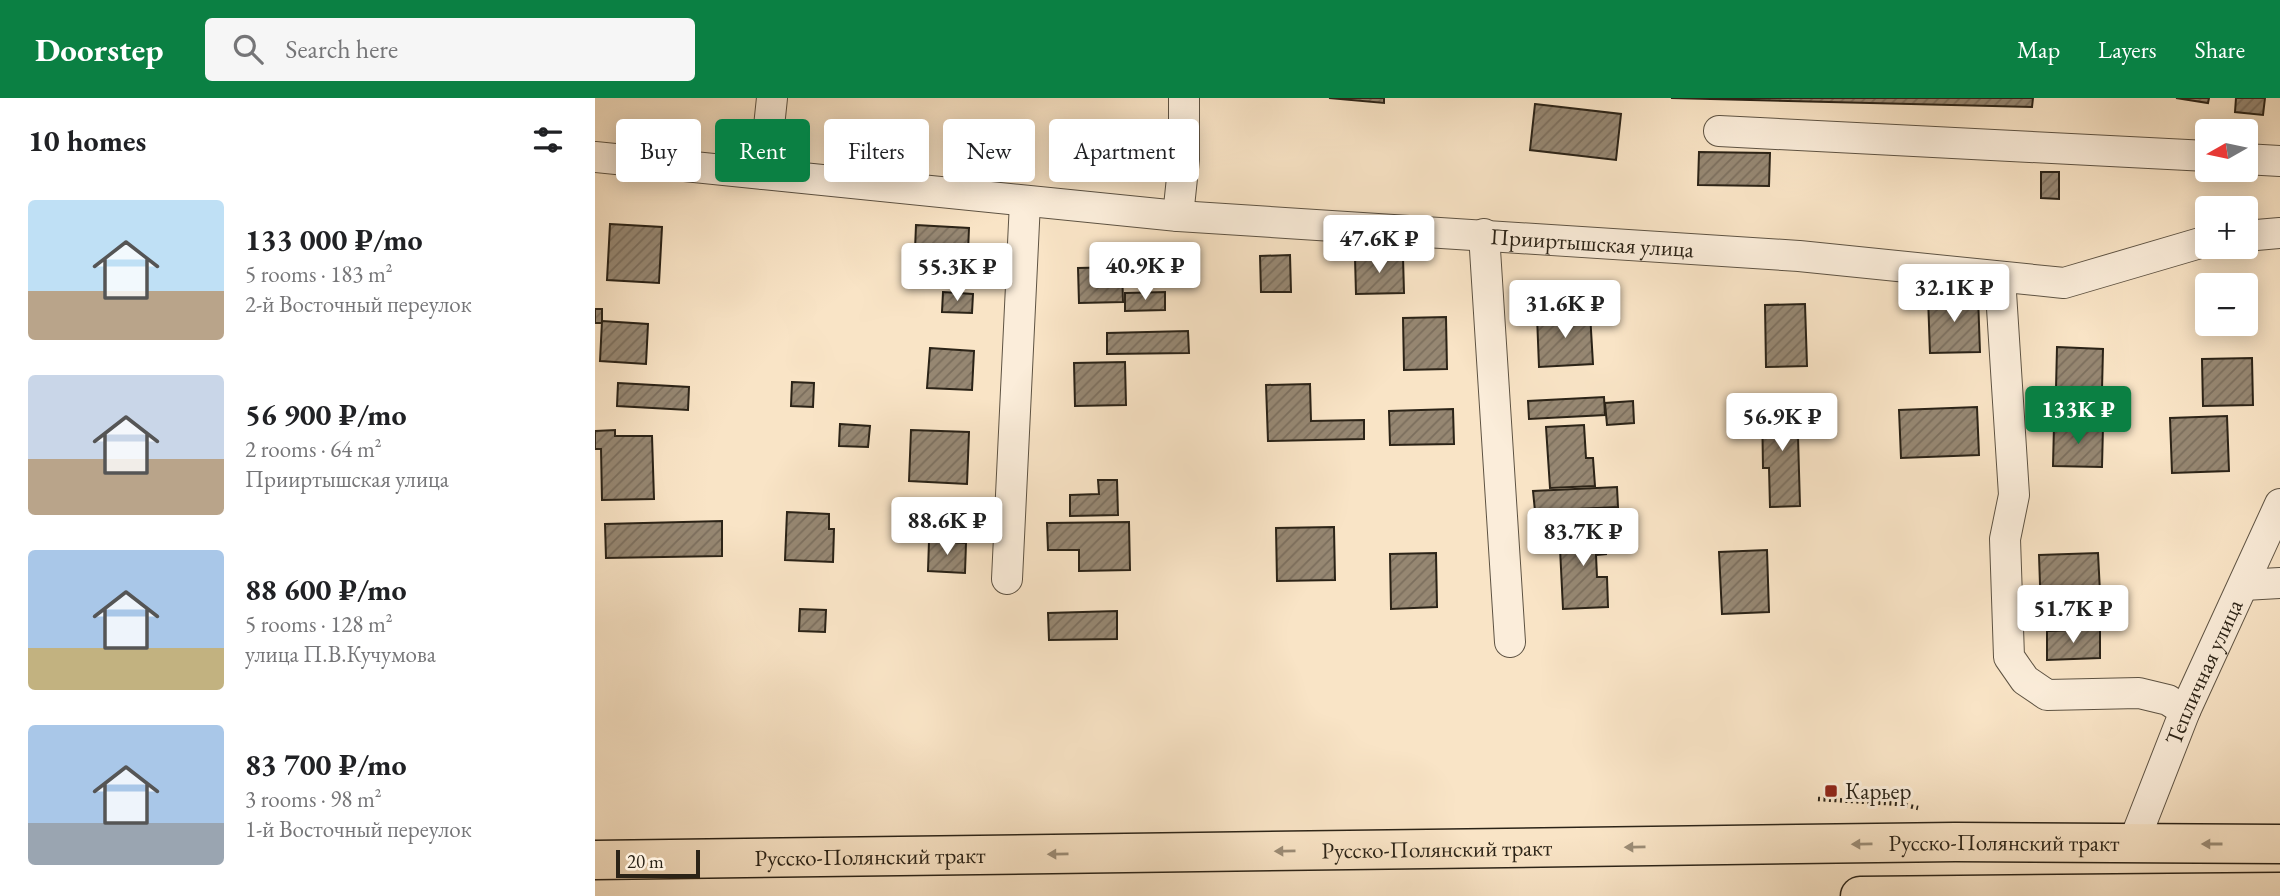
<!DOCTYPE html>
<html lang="en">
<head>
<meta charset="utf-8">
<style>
  body { margin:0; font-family:"EB Garamond",serif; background:#f6f6f6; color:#202124; height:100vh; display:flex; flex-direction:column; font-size:26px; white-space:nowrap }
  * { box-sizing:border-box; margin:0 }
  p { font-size:23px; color:#757577 }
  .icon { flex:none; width:38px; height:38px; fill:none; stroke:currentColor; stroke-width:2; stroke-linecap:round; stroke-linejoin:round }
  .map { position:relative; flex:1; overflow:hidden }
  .details { display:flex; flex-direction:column; background:#fff; width:595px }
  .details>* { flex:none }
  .hud { position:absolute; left:21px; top:21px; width:665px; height:63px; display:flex; gap:14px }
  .needle { width:46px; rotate:261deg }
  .fabs { position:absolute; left:1600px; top:21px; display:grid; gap:14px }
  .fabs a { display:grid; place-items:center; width:63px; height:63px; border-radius:7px; background:#fff; box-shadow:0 4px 18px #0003; font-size:35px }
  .scale { position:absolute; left:21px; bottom:18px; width:84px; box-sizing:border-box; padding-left:7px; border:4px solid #2b2317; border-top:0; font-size:19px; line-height:24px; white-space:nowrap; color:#2b2317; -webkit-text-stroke:5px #fbedda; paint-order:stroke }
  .price { position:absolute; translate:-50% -60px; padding:0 16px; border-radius:7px; background:#fff; color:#222; font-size:23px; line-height:46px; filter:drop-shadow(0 2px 4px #0008) }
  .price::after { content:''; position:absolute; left:50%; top:42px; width:21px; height:16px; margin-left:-10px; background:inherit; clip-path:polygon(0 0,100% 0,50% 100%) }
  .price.current { background:#0b8043; color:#fff }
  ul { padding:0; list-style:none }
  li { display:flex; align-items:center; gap:21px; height:175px; padding:0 28px }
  li span { display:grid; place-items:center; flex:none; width:196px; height:140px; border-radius:7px; color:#555 }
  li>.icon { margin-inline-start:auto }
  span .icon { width:84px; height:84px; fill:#fffc; stroke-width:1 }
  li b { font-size:30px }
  h2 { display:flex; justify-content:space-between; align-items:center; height:84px; padding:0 28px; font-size:30px }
  .tag { padding:0 24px; border-radius:7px; background:#fff; box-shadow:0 4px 18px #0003; font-size:24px; line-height:63px }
  .tag.current { background:#0b8043; color:#fff }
  header { display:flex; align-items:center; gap:42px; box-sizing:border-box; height:98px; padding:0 35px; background:#0b8043; color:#fff }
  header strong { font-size:33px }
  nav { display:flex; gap:38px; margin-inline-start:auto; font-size:24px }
  .search { width:490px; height:63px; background:#f6f6f6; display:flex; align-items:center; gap:18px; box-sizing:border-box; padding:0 24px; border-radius:7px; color:#757577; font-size:26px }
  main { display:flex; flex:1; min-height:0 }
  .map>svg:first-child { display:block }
  .building { fill:url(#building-hatch); stroke:#2b2317; stroke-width:2 }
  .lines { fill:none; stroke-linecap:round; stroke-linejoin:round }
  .minor-casing { stroke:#5e5343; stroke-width:32 }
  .major-casing { stroke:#2b2317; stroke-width:41 }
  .path { stroke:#2b2317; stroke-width:4.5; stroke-dasharray:2 3.5; stroke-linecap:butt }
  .minor { stroke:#fbedda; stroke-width:30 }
  .major { stroke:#f9e4c6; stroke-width:38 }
  .oneway { fill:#9c8d77 }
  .poi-dot { fill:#8f2418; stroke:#fbedda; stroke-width:2.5 }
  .labels { text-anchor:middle; stroke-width:6; stroke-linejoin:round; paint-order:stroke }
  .street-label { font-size:23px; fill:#2b2317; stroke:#fbedda }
  .poi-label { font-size:23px; fill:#2b2317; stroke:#fbedda; text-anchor:start }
</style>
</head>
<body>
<header>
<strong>Doorstep</strong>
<div class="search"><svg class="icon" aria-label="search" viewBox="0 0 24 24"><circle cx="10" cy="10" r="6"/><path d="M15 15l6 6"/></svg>Search here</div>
<nav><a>Map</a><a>Layers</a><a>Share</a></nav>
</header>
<main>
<section class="details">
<h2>10 homes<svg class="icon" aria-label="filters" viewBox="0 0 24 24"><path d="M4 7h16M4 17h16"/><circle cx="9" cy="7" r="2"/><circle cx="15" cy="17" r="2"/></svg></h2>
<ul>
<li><span style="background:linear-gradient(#bfe0f5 65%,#b9a48a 0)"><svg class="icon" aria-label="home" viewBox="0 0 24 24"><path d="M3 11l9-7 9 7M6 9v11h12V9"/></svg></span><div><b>133 000 ₽/mo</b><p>5 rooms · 183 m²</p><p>2-й Восточный переулок</p></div></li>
<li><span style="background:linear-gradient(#c9d6e8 60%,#b9a48a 0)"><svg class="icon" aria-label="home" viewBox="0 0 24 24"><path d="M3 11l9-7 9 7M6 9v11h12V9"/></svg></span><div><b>56 900 ₽/mo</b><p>2 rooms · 64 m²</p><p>Прииртышская улица</p></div></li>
<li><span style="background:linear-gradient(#a9c7e8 70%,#c2b280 0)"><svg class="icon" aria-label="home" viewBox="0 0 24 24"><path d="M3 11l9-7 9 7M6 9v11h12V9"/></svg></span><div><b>88 600 ₽/mo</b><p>5 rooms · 128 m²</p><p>улица П.В.Кучумова</p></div></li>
<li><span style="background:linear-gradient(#a9c7e8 70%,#9aa5b1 0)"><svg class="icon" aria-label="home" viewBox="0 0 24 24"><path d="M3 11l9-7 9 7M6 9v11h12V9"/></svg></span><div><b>83 700 ₽/mo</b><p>3 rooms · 98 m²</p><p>1-й Восточный переулок</p></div></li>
</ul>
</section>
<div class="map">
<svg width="1685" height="798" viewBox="0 0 1685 798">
  <defs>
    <pattern id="building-hatch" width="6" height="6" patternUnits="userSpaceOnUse" patternTransform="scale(1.75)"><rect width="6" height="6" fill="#968772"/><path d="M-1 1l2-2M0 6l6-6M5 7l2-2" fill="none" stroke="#7b6e5d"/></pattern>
  </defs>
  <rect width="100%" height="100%" fill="#f9e4c6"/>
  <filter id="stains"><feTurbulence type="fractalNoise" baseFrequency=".00286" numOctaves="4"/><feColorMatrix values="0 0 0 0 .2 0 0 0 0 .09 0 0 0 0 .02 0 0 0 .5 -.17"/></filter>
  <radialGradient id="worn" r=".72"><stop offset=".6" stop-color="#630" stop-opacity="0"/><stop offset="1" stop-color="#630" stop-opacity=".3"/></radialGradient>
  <g class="building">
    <path d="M734 0H789V5Z"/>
    <path d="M1076 0H1438L1437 9Z"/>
    <path d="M1581 0H1614L1613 5Z"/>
    <path d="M1641 0H1670L1668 17 1640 14Z"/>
    <path d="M940 6 1026 16 1021 62 935 52Z"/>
    <path d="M1104 54 1175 55 1174 88 1103 87Z"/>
    <path d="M1446 74H1464V101L1446 100Z"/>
    <path d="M15 126 67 129 64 185 12 182Z"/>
    <path d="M321 127 374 130 372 178 319 176Z"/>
    <path d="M695 157 696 194H666L665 158Z"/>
    <path d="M808 159 809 195 761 196 760 160Z"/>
    <path d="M527 169 528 204 484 205 483 170Z"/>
    <path d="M348 194 378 196 377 215 347 214Z"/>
    <path d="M570 194V212L530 213V195Z"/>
    <path d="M1383 198 1385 254 1335 255 1333 199Z"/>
    <path d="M1210 206 1212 268 1171 269 1170 207Z"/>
    <rect x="0" y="211" width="7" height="14"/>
    <path d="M995 215 998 266 944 269 942 218Z"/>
    <path d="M851 219 852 271 809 272 808 220Z"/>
    <path d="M7 223 53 226 51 266 5 263Z"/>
    <path d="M593 233 594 255 512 256V235Z"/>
    <path d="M1462 249 1508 251 1507 292 1461 291Z"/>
    <path d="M335 250 379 253 377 292 332 290Z"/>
    <path d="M1657 260 1658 307 1608 308 1607 261Z"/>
    <path d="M530 264 531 307 480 308 479 265Z"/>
    <path d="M197 284 219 285 218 309 196 308Z"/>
    <path d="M23 285 94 289 93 312 22 308Z"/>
    <path d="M715 286 716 323 769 322V341L673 343 671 287Z"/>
    <path d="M1009 299 1010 317 934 321 933 303Z"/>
    <path d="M1038 303 1039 325 1012 327 1010 305Z"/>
    <path d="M1202 304 1205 408 1175 409 1174 370H1168L1167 305Z"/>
    <path d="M1382 309 1384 357 1306 360 1304 312Z"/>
    <path d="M858 311 859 346 795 347 794 313Z"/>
    <path d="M1632 318 1634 373 1577 375 1575 320Z"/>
    <path d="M245 326 275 328 273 349 244 348Z"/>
    <path d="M989 327 991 360H998L1000 388 955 390 951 329Z"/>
    <path d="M1459 327 1508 328 1507 369 1458 368Z"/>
    <path d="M20 332V338H57L59 401 7 402 6 351H0V333Z"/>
    <path d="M316 332 374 334 372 386 314 383Z"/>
    <path d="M503 382H522L523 417 475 418V397L504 396Z"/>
    <path d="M1022 389 1023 409 940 413 938 393Z"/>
    <path d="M192 414 234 416V431H239L238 464 190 462Z"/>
    <path d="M127 423V458L11 460 10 426Z"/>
    <path d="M534 424 535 472 484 473V452H453L452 425Z"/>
    <path d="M1009 428 1011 456 1001 457 1002 479H1012L1013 509 968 511 964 430Z"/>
    <path d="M739 429 740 482 682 483 681 430Z"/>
    <path d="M334 443 371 445 370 475 333 473Z"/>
    <path d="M1172 452 1174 514 1127 516 1124 454Z"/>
    <path d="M841 455 842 509 796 511 795 456Z"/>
    <path d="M1503 455 1506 514 1446 516 1444 457Z"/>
    <path d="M205 511 231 512 230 534 204 533Z"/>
    <path d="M522 513V541L454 542 453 515Z"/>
    <path d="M1505 531V560L1452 562V533Z"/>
  </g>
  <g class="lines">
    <defs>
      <g id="minor">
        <path d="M1124 33 1612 58"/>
        <path id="s1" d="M0 59 583 118 1204 158 1469 185 1612 143"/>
        <path d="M1650 61 1685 63"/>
        <path d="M169 76 177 0"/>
        <path d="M583 118 589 61V0"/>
        <path d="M889 136 915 544"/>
        <path d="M1650 138 1685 135"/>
        <path d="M1405 179 1419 397 1410 441 1414 559 1430 582 1452 597 1544 595 1573 602 1590 613"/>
        <path d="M412 481 430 104"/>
        <path d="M1649 487 1685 485"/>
        <path id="s2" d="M1538 746 1590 613 1685 406"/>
      </g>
      <g id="major">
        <path id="s3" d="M0 762 1360 744 1685 746"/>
        <path d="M1265 798 1685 794"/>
      </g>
    </defs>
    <use href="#minor" class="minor-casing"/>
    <use href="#major" class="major-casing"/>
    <path class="path" d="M1223 701 1306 706 1323 710"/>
    <use href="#minor" class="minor"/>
    <use href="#major" class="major"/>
  </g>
  <defs><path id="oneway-solid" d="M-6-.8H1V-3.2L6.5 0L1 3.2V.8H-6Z" transform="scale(1.75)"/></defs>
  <g class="oneway">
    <use href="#oneway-solid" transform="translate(1267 746) rotate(179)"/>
    <use href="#oneway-solid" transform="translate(1617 746) rotate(180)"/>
    <use href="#oneway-solid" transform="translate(1040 749) rotate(179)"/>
    <use href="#oneway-solid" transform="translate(690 753) rotate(179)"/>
    <use href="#oneway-solid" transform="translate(463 756) rotate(179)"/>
  </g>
  <rect class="poi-dot" x="1229" y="686" width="14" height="14" rx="3.5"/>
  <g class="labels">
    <g class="street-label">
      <text dy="8" stroke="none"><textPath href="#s1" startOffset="1001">Прииртышская улица</textPath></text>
      <text dy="8" stroke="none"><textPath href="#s2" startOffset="186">Тепличная улица</textPath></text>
      <text dy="8" stroke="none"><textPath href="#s3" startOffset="1409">Русско-Полянский тракт</textPath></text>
      <text dy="8" stroke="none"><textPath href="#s3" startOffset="842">Русско-Полянский тракт</textPath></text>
      <text dy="8" stroke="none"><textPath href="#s3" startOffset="275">Русско-Полянский тракт</textPath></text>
    </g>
    <g class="poi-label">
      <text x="1250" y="701">Карьер</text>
    </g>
  </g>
  <rect width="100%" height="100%" filter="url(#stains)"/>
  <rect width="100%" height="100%" fill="url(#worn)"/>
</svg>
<div class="fabs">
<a><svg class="needle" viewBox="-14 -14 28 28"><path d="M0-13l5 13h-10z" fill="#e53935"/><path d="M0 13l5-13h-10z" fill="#757577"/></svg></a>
<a>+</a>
<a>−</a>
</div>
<div class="scale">20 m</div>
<b class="price" style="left:784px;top:177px">47.6K ₽</b>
<b class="price" style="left:550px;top:204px">40.9K ₽</b>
<b class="price" style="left:362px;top:205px">55.3K ₽</b>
<b class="price" style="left:1359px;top:226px">32.1K ₽</b>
<b class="price" style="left:970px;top:242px">31.6K ₽</b>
<b class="price current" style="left:1483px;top:348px">133K ₽</b>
<b class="price" style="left:1187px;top:355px">56.9K ₽</b>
<b class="price" style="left:352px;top:459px">88.6K ₽</b>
<b class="price" style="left:988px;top:470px">83.7K ₽</b>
<b class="price" style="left:1478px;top:547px">51.7K ₽</b>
<div class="hud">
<a class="tag">Buy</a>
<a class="tag current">Rent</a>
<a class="tag">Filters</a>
<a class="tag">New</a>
<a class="tag">Apartment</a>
</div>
</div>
</main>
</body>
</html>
